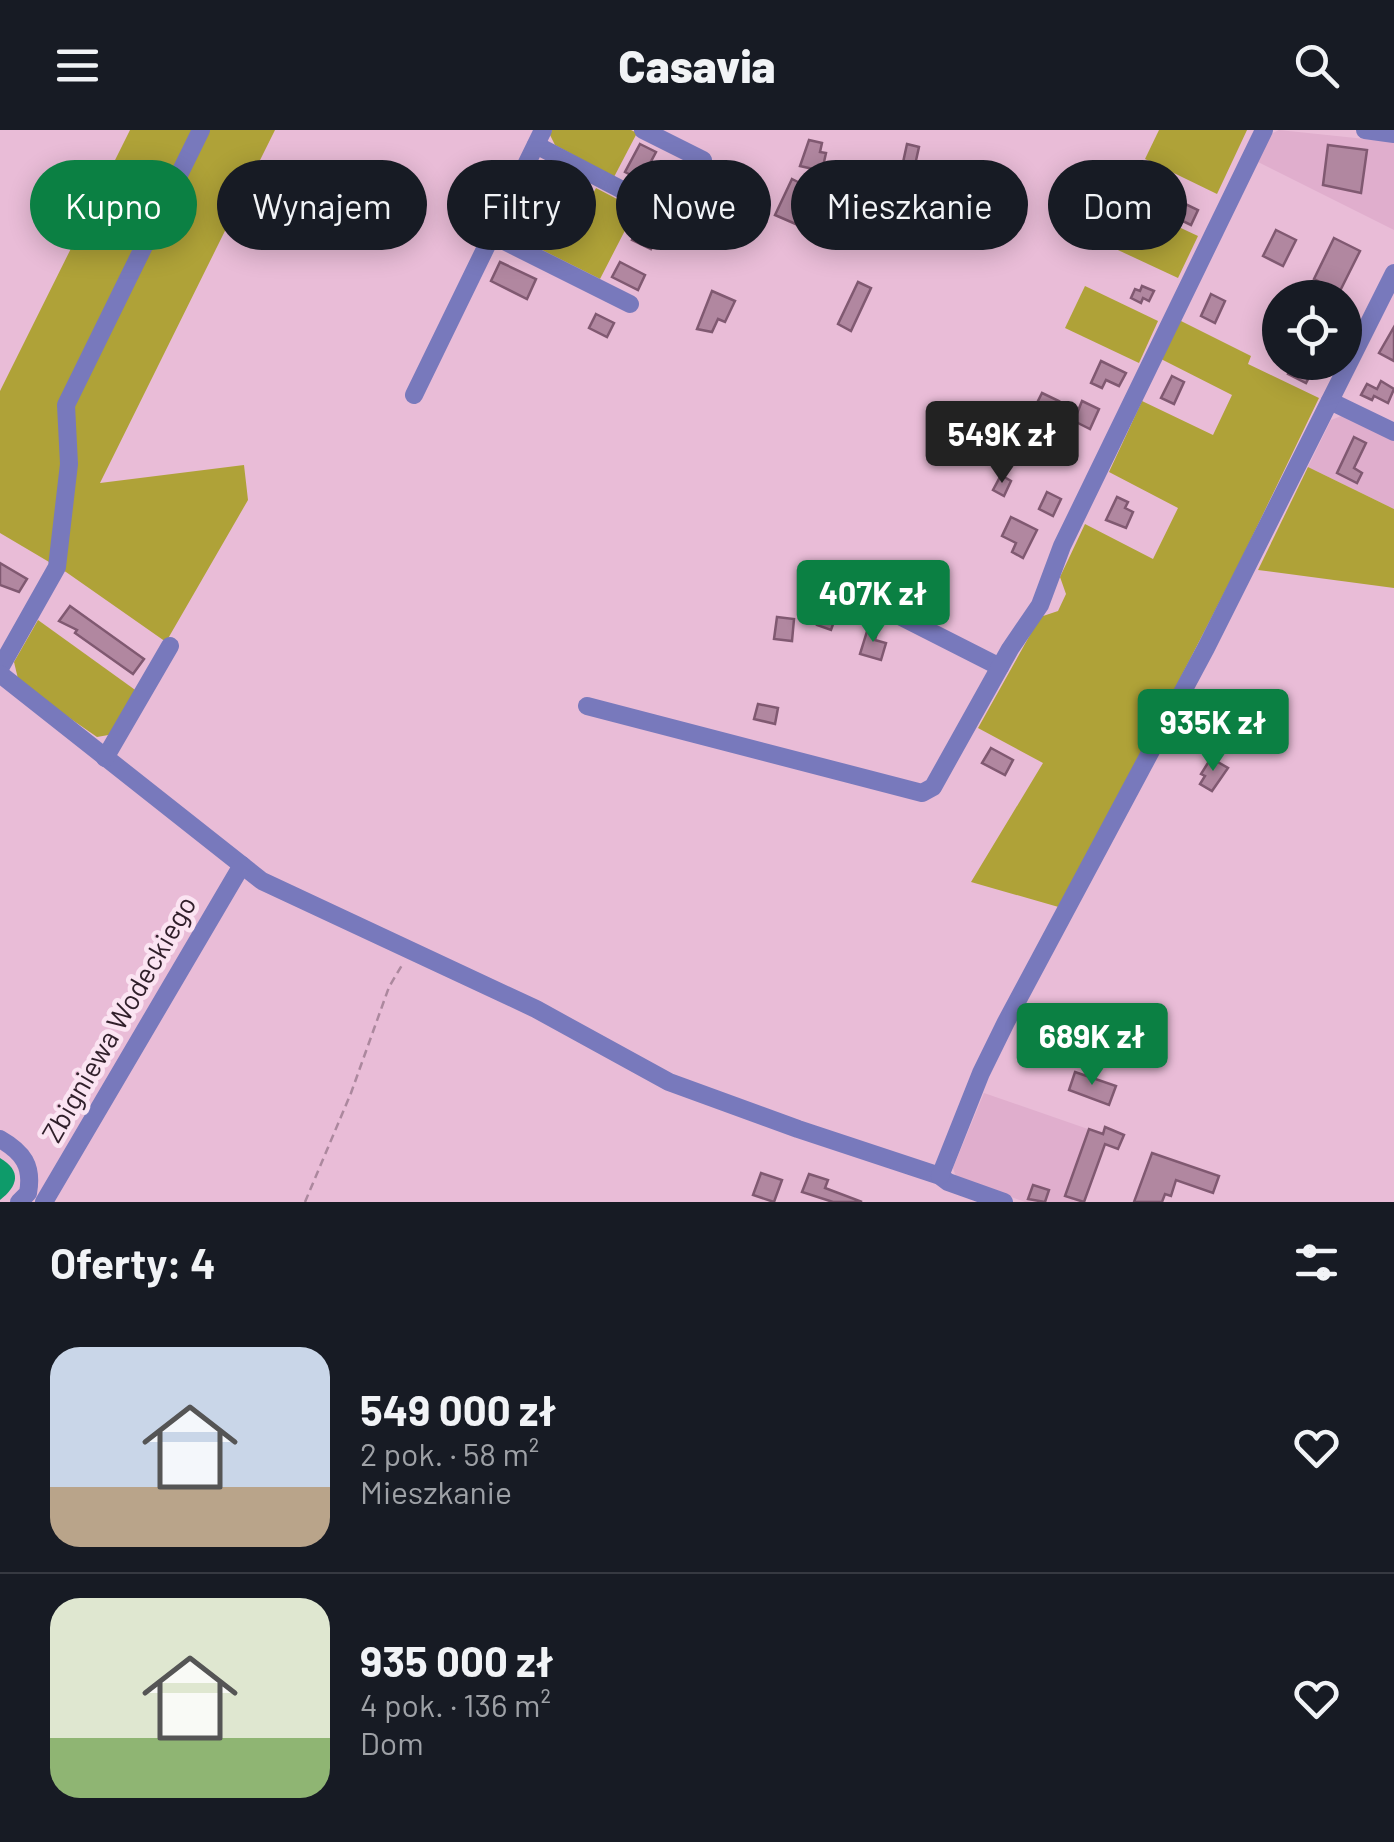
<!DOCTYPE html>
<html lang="pl">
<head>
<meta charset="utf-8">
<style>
  body { margin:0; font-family:Barlow,sans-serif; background:#242831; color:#f1f3f6; height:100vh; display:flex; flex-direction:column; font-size:38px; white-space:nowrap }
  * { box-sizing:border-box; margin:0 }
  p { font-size:32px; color:#9ea1a6 }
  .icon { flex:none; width:55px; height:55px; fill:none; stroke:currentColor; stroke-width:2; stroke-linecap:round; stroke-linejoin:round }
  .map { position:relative; height:1072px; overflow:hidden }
  .panel { display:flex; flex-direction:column; background:#171b24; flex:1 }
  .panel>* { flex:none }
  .top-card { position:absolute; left:30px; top:30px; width:1335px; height:90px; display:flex; gap:20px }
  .controls { position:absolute; left:1262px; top:150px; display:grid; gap:20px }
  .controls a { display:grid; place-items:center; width:100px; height:100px; border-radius:50%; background:#171b24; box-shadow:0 5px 25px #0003; font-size:50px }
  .price { position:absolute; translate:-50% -85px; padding:0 22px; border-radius:10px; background:#0b8043; color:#fff; font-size:32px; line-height:65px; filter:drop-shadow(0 2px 5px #0008) }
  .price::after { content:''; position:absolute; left:50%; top:60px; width:30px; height:22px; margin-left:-15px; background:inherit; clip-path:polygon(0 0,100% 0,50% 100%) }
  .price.current { background:#222; color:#fff }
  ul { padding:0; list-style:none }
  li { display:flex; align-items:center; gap:30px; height:250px; padding:0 50px }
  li+li { border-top:2px solid #363941 }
  li span { display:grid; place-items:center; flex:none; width:280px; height:200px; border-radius:30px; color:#555 }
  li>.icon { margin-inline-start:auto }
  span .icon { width:120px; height:120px; fill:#fffc; stroke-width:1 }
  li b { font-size:42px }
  h2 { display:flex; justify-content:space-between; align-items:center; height:120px; padding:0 50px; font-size:42px }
  .chip { padding:0 35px; border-radius:45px; background:#171b24; box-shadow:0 5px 25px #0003; font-size:35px; line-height:90px }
  .chip.current { background:#0b8043; color:#fff }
  header { display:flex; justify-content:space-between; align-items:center; height:130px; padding:0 50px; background:#171b24; font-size:45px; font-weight:800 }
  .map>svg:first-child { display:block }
  .built { fill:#e0aecd }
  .green { fill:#afa238 }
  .water { fill:#0e9b6a }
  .building { fill:#b187a0; stroke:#805971; stroke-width:2.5 }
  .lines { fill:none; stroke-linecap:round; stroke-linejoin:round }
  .path { stroke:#ac889e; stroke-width:2.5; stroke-dasharray:8 5; stroke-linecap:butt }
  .minor { stroke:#7879bc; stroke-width:18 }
  .labels { text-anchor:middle; stroke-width:9; stroke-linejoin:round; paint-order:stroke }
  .street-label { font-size:28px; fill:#301f2a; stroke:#fbe4f2 }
</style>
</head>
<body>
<header><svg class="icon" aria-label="menu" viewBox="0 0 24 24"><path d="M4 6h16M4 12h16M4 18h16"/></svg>Casavia<svg class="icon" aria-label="search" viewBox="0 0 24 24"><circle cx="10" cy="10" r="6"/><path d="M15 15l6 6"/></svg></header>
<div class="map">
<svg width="1394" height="1072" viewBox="0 0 1394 1072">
  <rect width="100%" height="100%" fill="#e9bcd7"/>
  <g class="built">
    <path d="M1279 0 1394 12V100L1254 30 1265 7Z"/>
    <path d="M1344 285 1394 311V379L1308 337 1331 290Z"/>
    <path d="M984 963 1108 1006 1084 1072H1025L956 1047 953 1038Z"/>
  </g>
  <g class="green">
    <path d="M130 0H275L100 353 244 335 248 370 166 512 66 442 0 403V261Z"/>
    <path d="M552 0H631L637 3 614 47 555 15 550 5Z"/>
    <path d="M1159 0H1247L1217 64 1145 29Z"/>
    <path d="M596 58 636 79 600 149 510 104 506 95 521 64 577 93Z"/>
    <path d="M1125 72 1198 106 1178 148 1105 114Z"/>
    <path d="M1085 156 1158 191 1139 233 1065 198Z"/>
    <path d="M1179 190 1251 226 1248 234 1319 268 1239 434 1062 778 971 752 1043 633 978 598 1040 487 1058 481 1066 464 1060 447 1085 394 1153 429 1178 378 1109 342 1142 271 1213 305 1232 265 1161 229Z"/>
    <path d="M1308 337 1394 379V458L1258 440Z"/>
    <path d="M38 490 138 562 114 604 97 607 19 553 14 532Z"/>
  </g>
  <path class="water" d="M0 1028C22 1041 18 1056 0 1070Z"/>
  <g class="building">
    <path d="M809 10 822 13 820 22 826 23 822 41 800 36Z"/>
    <path d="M640 14 656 22 641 50 625 42Z"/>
    <path d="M907 14 919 17 911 53 885 46 888 34 902 37Z"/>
    <path d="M1328 15 1367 20 1361 63 1323 55Z"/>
    <path d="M678 32 693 40 679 69 664 62Z"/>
    <path d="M1150 41 1175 52 1166 72 1143 57Z"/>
    <path d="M792 49 808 57 799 76 835 93 828 108 775 85Z"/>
    <path d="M552 51 581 65 573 81 544 67Z"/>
    <path d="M1177 70 1198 80 1191 95 1170 85Z"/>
    <path d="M639 96 658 106 651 119 632 110Z"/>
    <path d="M1276 100 1296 110 1283 136 1263 126Z"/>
    <path d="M1334 108 1360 121 1340 161 1335 159 1333 163 1316 155 1318 151 1314 149Z"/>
    <path d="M500 132 536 149 527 169 491 151Z"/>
    <path d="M620 132 645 145 638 160 612 147Z"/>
    <path d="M858 152 871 158 851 201 838 194Z"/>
    <path d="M1142 156 1154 161 1149 171 1143 168 1141 173 1131 168 1135 159 1140 161Z"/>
    <path d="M712 161 735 171 725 192 718 189 712 202 697 199Z"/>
    <path d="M1211 164 1225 171 1215 193 1201 186Z"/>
    <path d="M596 184 614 193 607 207 589 198Z"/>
    <path d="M1394 197V231L1379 223Z"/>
    <path d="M1101 231 1126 243 1119 256 1106 250 1102 258 1091 253Z"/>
    <path d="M1294 232H1317L1306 253 1288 244Z"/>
    <path d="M1172 246 1184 252 1174 274 1161 268Z"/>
    <path d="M1381 251 1394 259 1388 273 1374 266 1372 270 1361 265 1367 254 1377 259Z"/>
    <path d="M1042 263 1059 271 1052 285 1035 277Z"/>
    <path d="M1082 271 1099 279 1090 299 1074 291Z"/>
    <path d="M1046 299 1068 308 1059 333 1044 327 1045 323 1041 321Z"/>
    <path d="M1354 307 1366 313 1354 338 1362 343 1357 353 1337 343Z"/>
    <path d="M1001 345 1011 351 1004 366 993 360Z"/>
    <path d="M1047 362 1061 369 1053 386 1039 379Z"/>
    <path d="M1117 367 1128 372 1125 378 1133 382 1126 398 1106 390Z"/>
    <path d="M1011 387 1037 400 1023 428 1012 422 1016 413 1002 406Z"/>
    <path d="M0 433 27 449 19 462 0 455Z"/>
    <path d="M70 476 144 529 133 544 75 503 77 500 59 491Z"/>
    <path d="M822 478 837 483 831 500 817 495Z"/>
    <path d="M777 487 794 489 792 511 774 509Z"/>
    <path d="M869 495 878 499 875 510 886 513 881 530 860 524Z"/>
    <path d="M758 574 778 578 775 594 754 589Z"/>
    <path d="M991 618 1013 630 1005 645 982 633Z"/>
    <path d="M1211 628 1228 638 1212 661 1200 654 1205 646 1201 644Z"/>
    <path d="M1075 942 1116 956 1109 975 1069 960Z"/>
    <path d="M1105 997 1124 1005 1118 1019 1105 1014 1084 1072 1065 1066 1089 999 1103 1004Z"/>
    <path d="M1152 1023 1219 1046 1213 1063 1176 1050 1171 1066 1165 1064 1162 1072H1134Z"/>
    <path d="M761 1043 782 1050 774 1072 753 1065Z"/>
    <path d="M809 1044 828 1050 825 1058 862 1072H833L802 1062Z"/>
    <path d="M1033 1055 1049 1060 1045 1072 1028 1069Z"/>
  </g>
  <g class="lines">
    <path class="path" d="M305 1072 351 963 389 857 402 835"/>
    <g class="minor">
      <path d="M643 0 703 30"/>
      <path d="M1365 0 1394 4"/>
      <path d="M536 15 674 87"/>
      <path d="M492 105 630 174"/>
      <path d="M414 265 543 0"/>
      <path d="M1330 271 1394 302"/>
      <path d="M825 460 862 467 1000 537"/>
      <path d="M0 538 57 437 69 334 66 275 201 0"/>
      <path d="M0 544 262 751 536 879 669 952 798 999 940 1046 948 1052 1004 1072"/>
      <path d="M587 576 922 663 933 657 1010 519 1040 475 1062 416 1264 0"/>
      <path d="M105 628 170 516"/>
      <path d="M0 1009C23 1022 33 1036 28 1063L19 1072"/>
      <path d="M940 1046 981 943 1006 892 1206 518 1394 143"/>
      <path d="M44 1072 242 735"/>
    </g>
  </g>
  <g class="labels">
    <g class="street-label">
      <text transform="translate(119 889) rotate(-60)" y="10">Zbigniewa Wodeckiego</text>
    </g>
  </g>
</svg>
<div class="controls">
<a><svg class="icon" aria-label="locate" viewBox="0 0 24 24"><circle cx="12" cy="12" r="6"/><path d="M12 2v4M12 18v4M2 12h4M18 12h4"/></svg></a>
</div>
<b class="price current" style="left:1002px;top:356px">549K zł</b>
<b class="price" style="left:873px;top:515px">407K zł</b>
<b class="price" style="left:1213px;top:644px">935K zł</b>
<b class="price" style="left:1092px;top:958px">689K zł</b>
<div class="top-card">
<a class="chip current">Kupno</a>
<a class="chip">Wynajem</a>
<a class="chip">Filtry</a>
<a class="chip">Nowe</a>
<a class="chip">Mieszkanie</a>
<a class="chip">Dom</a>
</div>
</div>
<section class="panel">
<h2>Oferty: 4<svg class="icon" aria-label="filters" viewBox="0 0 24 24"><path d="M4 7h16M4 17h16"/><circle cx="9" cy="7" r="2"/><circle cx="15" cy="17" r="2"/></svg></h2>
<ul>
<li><span style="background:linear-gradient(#c9d6e8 70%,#b9a48a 0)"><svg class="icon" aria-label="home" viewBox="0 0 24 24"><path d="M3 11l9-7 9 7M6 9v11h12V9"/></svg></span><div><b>549 000 zł</b><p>2 pok. · 58 m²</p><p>Mieszkanie</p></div><svg class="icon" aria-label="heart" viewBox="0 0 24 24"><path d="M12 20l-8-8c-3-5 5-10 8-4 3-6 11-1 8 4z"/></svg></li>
<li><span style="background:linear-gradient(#dfe7d0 70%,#8fb573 0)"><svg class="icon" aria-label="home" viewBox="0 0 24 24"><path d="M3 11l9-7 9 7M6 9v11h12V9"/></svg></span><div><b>935 000 zł</b><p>4 pok. · 136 m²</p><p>Dom</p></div><svg class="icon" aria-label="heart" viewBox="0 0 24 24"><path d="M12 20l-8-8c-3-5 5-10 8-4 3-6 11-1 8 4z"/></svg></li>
</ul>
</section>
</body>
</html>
